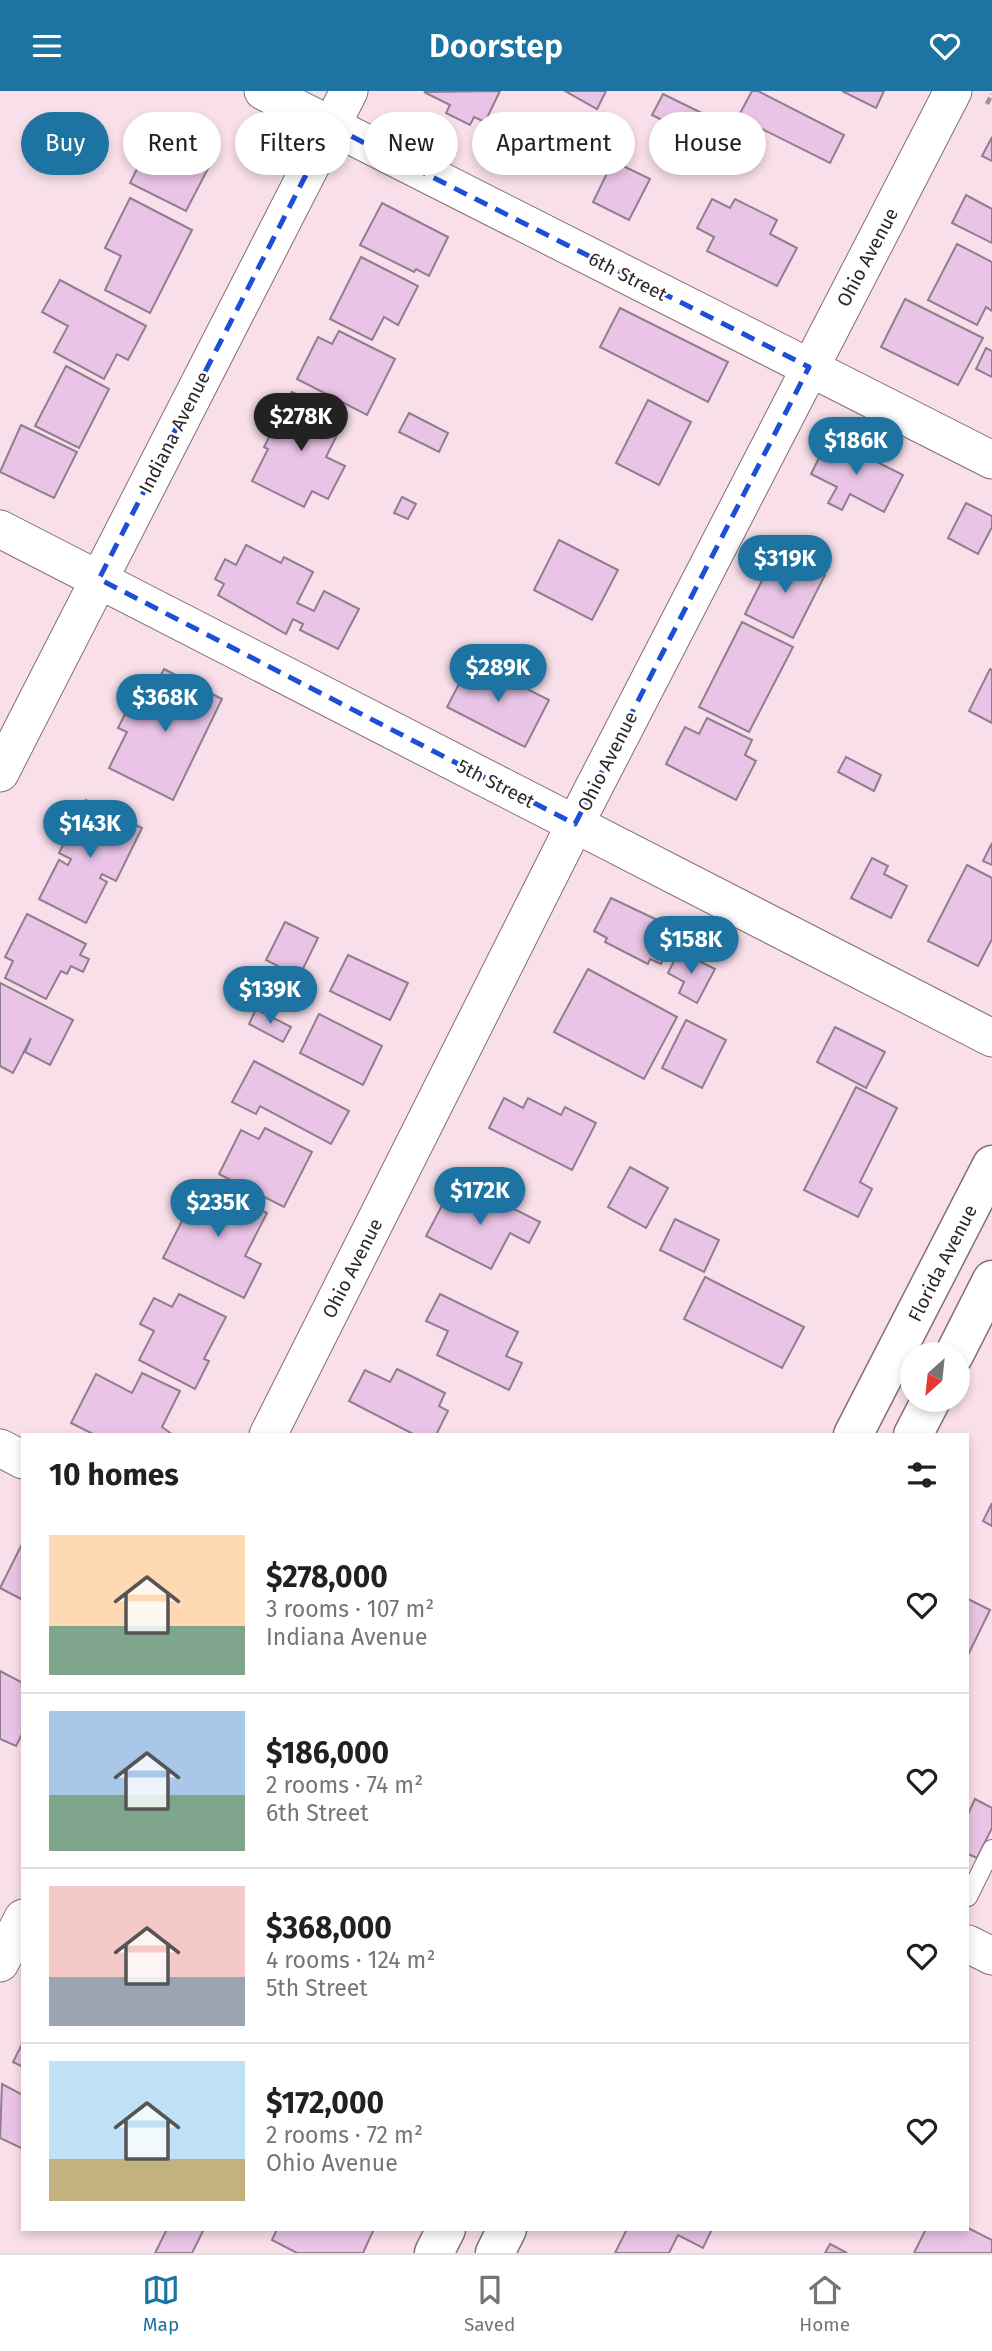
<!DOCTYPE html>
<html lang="en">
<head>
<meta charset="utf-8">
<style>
  body { margin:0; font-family:"Fira Sans",sans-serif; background:#f2f2f2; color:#202124; height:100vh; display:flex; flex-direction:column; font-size:26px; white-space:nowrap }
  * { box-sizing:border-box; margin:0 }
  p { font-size:23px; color:#757577 }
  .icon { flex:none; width:38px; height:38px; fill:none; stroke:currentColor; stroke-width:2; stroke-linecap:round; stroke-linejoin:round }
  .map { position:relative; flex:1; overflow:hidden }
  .drawer { position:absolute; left:21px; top:1342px; width:948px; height:798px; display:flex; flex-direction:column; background:#fff; border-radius:0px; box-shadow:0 4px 10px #0003 }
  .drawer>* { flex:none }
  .hud { position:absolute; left:21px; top:21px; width:950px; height:63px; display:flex; gap:14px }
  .needle { width:46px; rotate:207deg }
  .fabs { position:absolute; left:900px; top:1251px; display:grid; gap:14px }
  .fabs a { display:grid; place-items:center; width:70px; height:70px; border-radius:50%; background:#fff; box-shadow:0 4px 10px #0003; font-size:35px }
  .price { position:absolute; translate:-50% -60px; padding:0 16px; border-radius:24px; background:#1d74a3; color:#fff; font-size:23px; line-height:46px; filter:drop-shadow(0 2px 4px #0008) }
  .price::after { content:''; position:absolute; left:50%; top:42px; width:21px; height:16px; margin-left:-10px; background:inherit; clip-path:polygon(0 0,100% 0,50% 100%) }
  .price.selected { background:#222; color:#fff }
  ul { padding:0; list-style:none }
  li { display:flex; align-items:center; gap:21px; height:175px; padding:0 28px }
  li+li { border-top:2px solid #e0e0e0 }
  li span { display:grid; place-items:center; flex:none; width:196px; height:140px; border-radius:0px; color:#555 }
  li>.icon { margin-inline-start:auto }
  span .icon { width:84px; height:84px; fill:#fffc; stroke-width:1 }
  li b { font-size:30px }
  h2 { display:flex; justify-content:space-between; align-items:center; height:84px; padding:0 28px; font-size:30px }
  .tag { padding:0 24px; border-radius:32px; background:#fff; box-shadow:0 4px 10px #0003; font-size:24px; line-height:63px }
  .tag.selected { background:#1d74a3; color:#fff }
  header { display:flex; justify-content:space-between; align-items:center; height:91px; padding:0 28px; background:#1d74a3; color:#fff; font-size:32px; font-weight:600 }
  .tabs { display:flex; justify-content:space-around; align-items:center; height:98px; border-top:2px solid #e0e0e0; background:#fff; font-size:19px; color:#757577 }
  .tabs a { display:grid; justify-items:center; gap:4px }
  .tabs .selected { color:#1d74a3 }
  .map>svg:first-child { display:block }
  .building { fill:#e9c4e6; stroke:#8f7f8e; stroke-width:2 }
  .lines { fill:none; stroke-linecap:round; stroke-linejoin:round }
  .lane-casing { stroke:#846e77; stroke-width:20 }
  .street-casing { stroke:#846e77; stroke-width:39 }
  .secondary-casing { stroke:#846e77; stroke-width:41 }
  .path { stroke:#a39198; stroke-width:4.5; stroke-dasharray:7 3.5; stroke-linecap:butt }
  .lane { stroke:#fff; stroke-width:18 }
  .street { stroke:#fff; stroke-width:37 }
  .secondary { stroke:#fff; stroke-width:38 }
  .marked { fill:none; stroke:#1d4ed8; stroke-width:5; stroke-dasharray:14 9; stroke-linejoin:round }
  .labels { text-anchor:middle; stroke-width:5; stroke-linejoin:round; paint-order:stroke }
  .street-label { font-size:19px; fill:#30272b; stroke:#fff }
</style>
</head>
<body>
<header><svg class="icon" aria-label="menu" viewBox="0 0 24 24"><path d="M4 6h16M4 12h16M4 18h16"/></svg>Doorstep<svg class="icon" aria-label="heart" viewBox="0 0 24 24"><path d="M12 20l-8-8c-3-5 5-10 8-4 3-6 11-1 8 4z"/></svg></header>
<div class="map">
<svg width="992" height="2162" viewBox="0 0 992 2162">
  <rect width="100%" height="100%" fill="#f8dfe9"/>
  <g class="building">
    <path d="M500 0 485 31 474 26 470 34 446 22 450 14 424 1Z"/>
    <path d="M565 0H606L597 18Z"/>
    <path d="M752 0H758L844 44 830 72 738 26Z"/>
    <path d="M842 0H884L876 17Z"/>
    <path d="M663 3 712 27 701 49 652 24Z"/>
    <path d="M158 35 215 64 186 120 130 92Z"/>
    <path d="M992 46V70L982 65Z"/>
    <path d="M613 70 650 88 629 129 593 111Z"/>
    <path d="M966 104 992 118V152L952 132Z"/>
    <path d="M130 107 192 139 150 222 105 199 121 165 105 157Z"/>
    <path d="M712 108 730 117 735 108 777 129 770 143 797 157 777 195 707 160 714 146 697 137Z"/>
    <path d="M382 112 448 146 429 185 416 178 414 181 360 154Z"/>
    <path d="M957 153 992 171V220L986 216 977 234 928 209Z"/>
    <path d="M361 166 418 195 398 234 384 226 372 249 330 228Z"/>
    <path d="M60 189 146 235 128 269 117 263 104 288 54 261 68 235 42 221Z"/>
    <path d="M905 208 983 247 958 294 881 256Z"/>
    <path d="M620 217 728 271 708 311 600 256Z"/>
    <path d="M339 240 395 268 367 324 297 288 318 246 332 253Z"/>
    <path d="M986 257 992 260V286L976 278Z"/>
    <path d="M66 275 109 298 79 357 35 335Z"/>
    <path d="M292 301 339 325 332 339 338 342 326 366 345 375 328 408 312 400 304 416 252 390 268 358 264 356Z"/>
    <path d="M648 309 691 331 659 394 616 372Z"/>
    <path d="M409 322 448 342 439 361 399 341Z"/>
    <path d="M21 334 77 361 54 407 0 381Z"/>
    <path d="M829 347 903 384 884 421 850 403 842 419 828 412 837 396 811 383Z"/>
    <path d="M402 406 416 413 408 428 394 422Z"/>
    <path d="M966 412 992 425V436L978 463 948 447Z"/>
    <path d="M559 449 618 479 592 529 534 499Z"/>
    <path d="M246 454 281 472 284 466 313 481 297 512 314 520 324 500 359 518 338 558 300 539 303 533 293 528 286 543 218 504 224 493 215 488 225 468 236 474Z"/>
    <path d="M777 460 825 484 793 547 745 523Z"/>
    <path d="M742 531 793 556 749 641 699 616Z"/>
    <path d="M471 570 549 609 525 656 447 616Z"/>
    <path d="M164 578 222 608 173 709 109 677 127 641 118 637 130 613 143 619Z"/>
    <path d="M990 578 992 579V632L969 620Z"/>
    <path d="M707 627 752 649 745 664 756 670 736 709 666 673 685 636 699 643Z"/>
    <path d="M846 666 881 684 874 700 838 681Z"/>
    <path d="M86 709 142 737 116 790 102 783 100 787 107 791 86 832 39 808 59 769 68 774 71 768 59 762Z"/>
    <path d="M992 752V774L983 770Z"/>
    <path d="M872 767 888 775 884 783 907 795 891 827 851 807Z"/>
    <path d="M967 774 992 787V848L978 875 928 850Z"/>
    <path d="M611 807 668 834 660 849 671 855 661 873 650 868 648 873 605 851 607 847 594 840Z"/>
    <path d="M27 823 86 853 80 864 89 868 83 881 71 875 67 883 61 880 46 908 5 887 13 870 5 866Z"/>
    <path d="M285 831 318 847 299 886 266 869Z"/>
    <path d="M679 860 715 878 697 912 679 902 684 891 668 882Z"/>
    <path d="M348 864 408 892 390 929 330 900Z"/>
    <path d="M588 878 677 926 644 988 554 941Z"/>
    <path d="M0 892 73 929 50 974 25 961 31 947 13 982 0 975Z"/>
    <path d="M256 918 291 936 283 951 249 933Z"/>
    <path d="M319 923 382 955 363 994 300 962Z"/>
    <path d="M686 929 726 949 702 997 662 977Z"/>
    <path d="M835 936 885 961 866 997 817 971Z"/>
    <path d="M254 970 349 1020 331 1053 260 1015 256 1023 232 1011Z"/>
    <path d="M856 996 897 1017 860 1091 872 1098 858 1126 804 1099Z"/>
    <path d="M504 1007 523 1017 528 1007 561 1024 565 1016 596 1032 572 1079 489 1037Z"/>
    <path d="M265 1037 312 1061 284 1116 219 1083 241 1039 259 1048Z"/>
    <path d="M630 1076 668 1097 646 1137 608 1116Z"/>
    <path d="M203 1089 267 1122 245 1165 261 1173 244 1207 163 1167Z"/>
    <path d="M475 1098 540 1131 529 1152 510 1142 491 1178 426 1145 447 1105 467 1115Z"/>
    <path d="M675 1128 719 1149 704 1181 660 1159Z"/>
    <path d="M705 1186 804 1236 782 1277 684 1228Z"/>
    <path d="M179 1203 226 1226 204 1268 209 1270 195 1298 139 1269 154 1240 140 1233 154 1207 172 1216Z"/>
    <path d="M440 1203 518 1241 506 1265 522 1272 509 1299 437 1264 448 1240 426 1230Z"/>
    <path d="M397 1278 445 1302 439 1315 448 1320 436 1344H415L349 1310 365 1279 390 1291Z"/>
    <path d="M142 1282 180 1300 162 1336 173 1344H95L71 1332 96 1283 132 1302Z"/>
    <path d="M992 1412V1435L983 1430Z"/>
    <path d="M23 1451V1509L0 1497Z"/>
    <path d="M968 1508 990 1519 968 1564Z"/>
    <path d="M0 1580 23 1592V1641L16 1655 0 1648Z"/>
    <path d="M975 1708 992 1717V1737L977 1767 968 1763V1723Z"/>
    <path d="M23 1951V1976L13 1971Z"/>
    <path d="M2 1993 23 2004V2058L0 2047Z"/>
    <path d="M968 2137 992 2149V2162H914L926 2138Z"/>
    <path d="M167 2138H199L203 2140 192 2162H155Z"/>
    <path d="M277 2138H374L363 2162H297L272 2149Z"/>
    <path d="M627 2138H712L703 2157 678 2144 669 2162H615Z"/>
    <path d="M830 2153 847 2162H825Z"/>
  </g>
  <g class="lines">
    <defs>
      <path id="lane" d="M968 1806 992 1758"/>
      <g id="street">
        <path d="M263 0 992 369"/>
        <path d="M0 438 992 947"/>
        <path d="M0 682 349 0"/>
        <path d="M268 1344 575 733 953 0"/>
        <path d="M0 1357 23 1369"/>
        <path d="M968 1853 992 1865"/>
        <path d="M0 1872 23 1827"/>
      </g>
      <g id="secondary">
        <path d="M954 1264 992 1189"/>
        <path d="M853 1344 992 1074"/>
        <path d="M913 1344 931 1309"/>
        <path d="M434 2162 446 2138"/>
        <path d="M495 2162 507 2138"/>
      </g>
    </defs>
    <use href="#lane" class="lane-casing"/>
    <use href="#street" class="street-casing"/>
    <use href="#secondary" class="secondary-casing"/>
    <path class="path" d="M987 13 992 3"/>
    <use href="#lane" class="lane"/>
    <use href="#street" class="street"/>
    <use href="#secondary" class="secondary"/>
  </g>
  <path class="marked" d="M331 35 809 276 575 733 99 488Z"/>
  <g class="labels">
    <g class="street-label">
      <text transform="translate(867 166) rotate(-62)" y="7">Ohio Avenue</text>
      <text transform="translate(628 185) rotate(27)" y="7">6th Street</text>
      <text transform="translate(174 341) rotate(-63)" y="7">Indiana Avenue</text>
      <text transform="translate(607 670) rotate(-63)" y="7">Ohio Avenue</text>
      <text transform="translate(496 692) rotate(27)" y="7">5th Street</text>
      <text transform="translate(942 1172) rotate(-63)" y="7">Florida Avenue</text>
      <text transform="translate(352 1177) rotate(-63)" y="7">Ohio Avenue</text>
    </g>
  </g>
</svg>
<div class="fabs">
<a><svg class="needle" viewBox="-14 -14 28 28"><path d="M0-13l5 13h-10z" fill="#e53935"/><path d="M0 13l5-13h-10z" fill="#757577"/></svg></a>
</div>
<b class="price selected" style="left:301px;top:362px">$278K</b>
<b class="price" style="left:856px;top:386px">$186K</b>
<b class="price" style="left:785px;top:504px">$319K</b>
<b class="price" style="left:498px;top:613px">$289K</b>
<b class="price" style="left:165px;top:643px">$368K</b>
<b class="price" style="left:90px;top:769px">$143K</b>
<b class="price" style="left:691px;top:885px">$158K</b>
<b class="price" style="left:270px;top:935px">$139K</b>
<b class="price" style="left:480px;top:1136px">$172K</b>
<b class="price" style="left:218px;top:1148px">$235K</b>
<div class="hud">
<a class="tag selected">Buy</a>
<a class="tag">Rent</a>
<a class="tag">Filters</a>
<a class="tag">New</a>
<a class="tag">Apartment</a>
<a class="tag">House</a>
</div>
<section class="drawer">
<h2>10 homes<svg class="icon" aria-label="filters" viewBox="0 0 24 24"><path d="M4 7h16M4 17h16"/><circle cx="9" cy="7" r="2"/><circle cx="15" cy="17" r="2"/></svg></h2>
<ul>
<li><span style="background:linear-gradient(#ffd9b3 65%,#7fa58c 0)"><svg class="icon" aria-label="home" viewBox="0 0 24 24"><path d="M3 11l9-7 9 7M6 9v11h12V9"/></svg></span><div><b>$278,000</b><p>3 rooms · 107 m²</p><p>Indiana Avenue</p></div><svg class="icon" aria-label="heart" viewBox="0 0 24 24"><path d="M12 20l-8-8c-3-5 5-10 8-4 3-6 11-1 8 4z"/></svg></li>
<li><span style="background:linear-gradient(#a9c7e8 60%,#7fa58c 0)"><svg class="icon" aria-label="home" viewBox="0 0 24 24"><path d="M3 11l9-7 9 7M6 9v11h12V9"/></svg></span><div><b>$186,000</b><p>2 rooms · 74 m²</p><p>6th Street</p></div><svg class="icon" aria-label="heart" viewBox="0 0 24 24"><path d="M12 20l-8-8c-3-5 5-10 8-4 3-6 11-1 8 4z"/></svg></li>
<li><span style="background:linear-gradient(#f6c9c9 65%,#9aa5b1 0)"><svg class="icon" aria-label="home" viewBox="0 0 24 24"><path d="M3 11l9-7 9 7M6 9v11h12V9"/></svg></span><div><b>$368,000</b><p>4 rooms · 124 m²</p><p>5th Street</p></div><svg class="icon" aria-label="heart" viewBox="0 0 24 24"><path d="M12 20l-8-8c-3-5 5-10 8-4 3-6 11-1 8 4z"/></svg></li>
<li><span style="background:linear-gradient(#bfe0f5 70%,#c2b280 0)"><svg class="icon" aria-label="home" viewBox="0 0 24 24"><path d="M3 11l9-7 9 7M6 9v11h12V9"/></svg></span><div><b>$172,000</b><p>2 rooms · 72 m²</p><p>Ohio Avenue</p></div><svg class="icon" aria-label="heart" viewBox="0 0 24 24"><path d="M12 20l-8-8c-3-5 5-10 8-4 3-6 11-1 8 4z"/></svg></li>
</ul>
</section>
</div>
<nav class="tabs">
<a class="selected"><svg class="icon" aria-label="map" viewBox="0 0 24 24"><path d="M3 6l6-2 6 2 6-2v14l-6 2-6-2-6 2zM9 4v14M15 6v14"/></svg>Map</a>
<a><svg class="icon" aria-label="saved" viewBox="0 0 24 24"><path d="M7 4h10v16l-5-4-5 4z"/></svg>Saved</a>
<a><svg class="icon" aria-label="home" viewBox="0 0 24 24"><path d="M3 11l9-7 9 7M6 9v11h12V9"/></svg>Home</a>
</nav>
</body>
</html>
